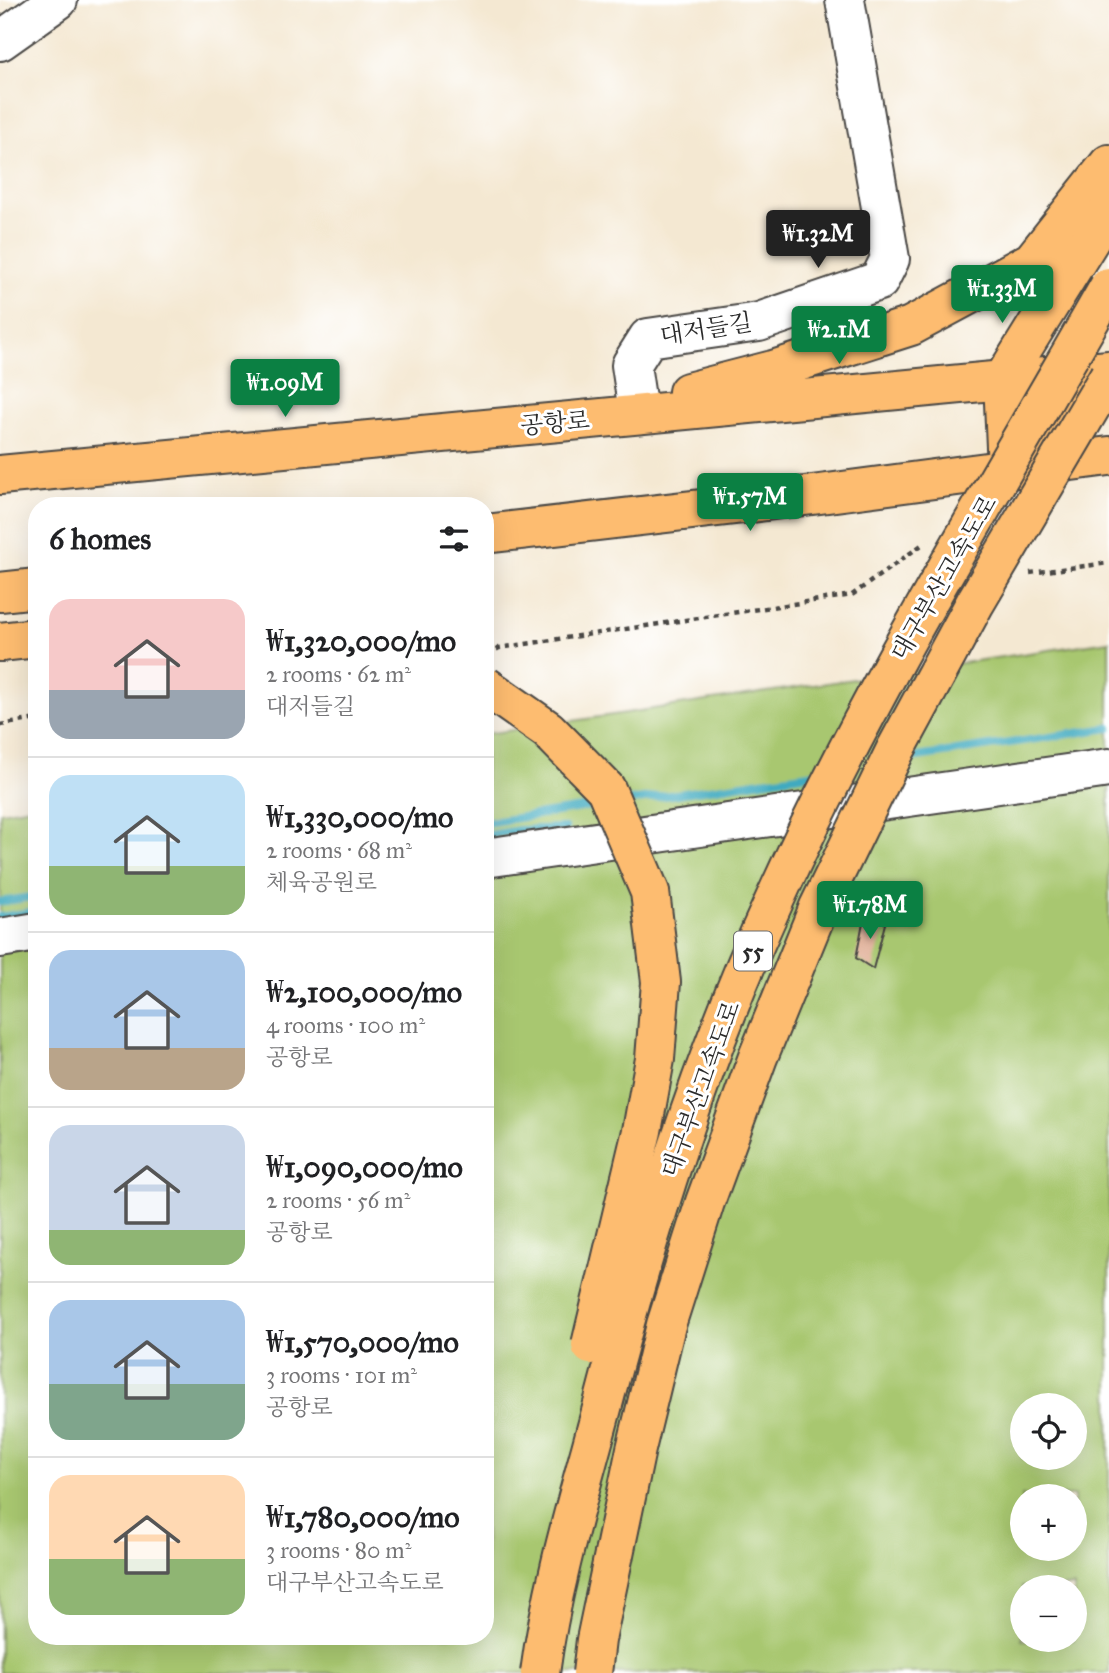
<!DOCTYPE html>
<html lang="en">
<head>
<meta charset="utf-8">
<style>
  body { margin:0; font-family:"IM FELL Great Primer","Noto Serif KR",serif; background:#f2f2f2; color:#202124; height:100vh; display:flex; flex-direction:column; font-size:26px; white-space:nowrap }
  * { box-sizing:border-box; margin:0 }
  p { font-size:23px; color:#757577 }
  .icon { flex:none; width:38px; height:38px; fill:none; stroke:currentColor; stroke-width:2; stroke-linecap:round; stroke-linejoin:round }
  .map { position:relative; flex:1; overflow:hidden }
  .sheet { position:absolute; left:28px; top:497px; width:466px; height:1148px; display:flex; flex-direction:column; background:#fff; border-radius:28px; box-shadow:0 7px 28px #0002 }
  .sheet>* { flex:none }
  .fabs { position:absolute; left:1010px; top:1393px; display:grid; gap:14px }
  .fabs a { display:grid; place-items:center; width:77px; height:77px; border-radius:50%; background:#fff; box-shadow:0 7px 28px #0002; font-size:35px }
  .price { position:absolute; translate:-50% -60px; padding:0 16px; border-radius:7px; background:#0b8043; color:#fff; font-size:23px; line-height:46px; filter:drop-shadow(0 2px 4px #0008) }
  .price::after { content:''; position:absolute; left:50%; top:42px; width:21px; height:16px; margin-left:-10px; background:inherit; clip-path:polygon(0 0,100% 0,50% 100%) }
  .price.on { background:#222; color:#fff }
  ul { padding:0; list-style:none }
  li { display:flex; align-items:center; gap:21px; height:175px; padding:0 21px }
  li+li { border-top:2px solid #e0e0e0 }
  li span { display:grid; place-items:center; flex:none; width:196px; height:140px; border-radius:21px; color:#555 }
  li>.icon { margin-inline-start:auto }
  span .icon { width:84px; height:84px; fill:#fffc; stroke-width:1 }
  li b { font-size:30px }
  h2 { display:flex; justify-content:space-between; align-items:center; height:84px; padding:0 21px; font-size:30px }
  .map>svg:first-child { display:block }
  .green { fill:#a8c76f; stroke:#6a794d; stroke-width:2; fill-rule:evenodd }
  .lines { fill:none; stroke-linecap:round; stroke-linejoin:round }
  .stream { stroke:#41aac0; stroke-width:8 }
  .building { fill:#e2b49d }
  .minor-casing { stroke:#494744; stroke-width:42 }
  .major-casing { stroke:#494744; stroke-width:42 }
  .highway-casing { stroke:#494744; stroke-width:42 }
  .path { stroke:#494744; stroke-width:4.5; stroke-dasharray:5 5; stroke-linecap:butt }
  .minor { stroke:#fff; stroke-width:38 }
  .major { stroke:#fdbc70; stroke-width:38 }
  .highway { stroke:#fdbc70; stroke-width:38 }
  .highway-bridge-casing { stroke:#494744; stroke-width:42; stroke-linecap:butt }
  .highway-bridge { stroke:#fdbc70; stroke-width:38 }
  .labels { text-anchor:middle; stroke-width:6; stroke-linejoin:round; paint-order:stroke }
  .shield { fill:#fff; stroke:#6b6b6b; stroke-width:2 }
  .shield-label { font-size:23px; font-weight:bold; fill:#2b2b2b }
  .street-label { font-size:24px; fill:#2b2b2b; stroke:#fff }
</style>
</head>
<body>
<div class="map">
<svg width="1109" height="1673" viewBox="0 0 1109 1673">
  <rect width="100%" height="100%" fill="#fff"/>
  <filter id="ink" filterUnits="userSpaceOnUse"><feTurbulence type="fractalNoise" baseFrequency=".0143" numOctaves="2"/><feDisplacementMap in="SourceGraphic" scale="14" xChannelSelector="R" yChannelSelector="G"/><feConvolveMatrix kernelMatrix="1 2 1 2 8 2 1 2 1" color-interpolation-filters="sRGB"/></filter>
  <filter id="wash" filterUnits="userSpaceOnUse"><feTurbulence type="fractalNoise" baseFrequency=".00686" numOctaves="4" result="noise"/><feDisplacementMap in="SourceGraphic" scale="28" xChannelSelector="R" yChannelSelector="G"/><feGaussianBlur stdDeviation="1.57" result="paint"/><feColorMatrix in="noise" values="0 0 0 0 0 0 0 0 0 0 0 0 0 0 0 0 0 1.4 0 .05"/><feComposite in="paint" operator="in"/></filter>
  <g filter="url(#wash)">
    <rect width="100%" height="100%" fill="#f4e8d2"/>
    <path class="green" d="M1109 641V1673H0V812L37 806V1636H485V734ZM1022 1405H1074V1458H1022ZM1022 1496H1074V1549H1022ZM1022 1587H1074V1640H1022Z"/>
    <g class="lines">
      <g class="stream">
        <path d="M904 759 1109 728"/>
        <path d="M624 802 822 772"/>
        <path d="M485 823 601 805"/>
        <path d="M485 836 519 830 565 828"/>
        <path d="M0 902 37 896"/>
        <path d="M0 917 37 911"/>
      </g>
    </g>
    <g id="blocks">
      <path class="building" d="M864 917 886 920 873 969 856 958Z"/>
    </g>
  </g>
  <g filter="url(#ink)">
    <use href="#blocks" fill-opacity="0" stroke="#494744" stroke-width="2"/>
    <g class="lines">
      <defs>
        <g id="minor">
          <path d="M0 41 58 0"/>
          <path d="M637 405 631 365 648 338 759 322 879 281 890 259 845 0"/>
          <path d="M485 858 1109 768"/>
          <path d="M0 938 37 932"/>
        </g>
        <g id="major">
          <path d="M688 392 773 370 911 326 1032 261 1109 164"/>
          <path d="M1008 469 1098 386"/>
          <path d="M1007 470 1003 380 1109 209"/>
          <path d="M0 475 1109 370"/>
          <path d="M485 534 744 504 1109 456"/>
          <path d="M0 592 37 588"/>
        </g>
        <path id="highway" d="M0 642 37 638"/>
      </defs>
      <use href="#minor" class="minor-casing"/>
      <use href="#major" class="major-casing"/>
      <use href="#highway" class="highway-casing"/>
      <g class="path">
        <path d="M1030 573 1109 563"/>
        <path d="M488 655 499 648 852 595 923 544"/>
        <path d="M0 725 37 719"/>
      </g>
      <use href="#minor" class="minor"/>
      <use href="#major" class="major"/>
      <use href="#highway" class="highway"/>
      <defs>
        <g id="highway-bridge">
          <path d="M485 686 548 730 606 789 650 892 661 982 655 1059 642 1131 591 1345"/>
          <path d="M540 1673C552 1583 579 1495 602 1408 647 1234 700 1062 775 899 871 687 994 489 1109 287"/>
          <path d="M592 1673 596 1640 636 1449 666 1325 705 1202 758 1057 819 907 896 749 975 603 1109 376"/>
        </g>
      </defs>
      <use href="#highway-bridge" class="highway-bridge-casing"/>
      <use href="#highway-bridge" class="highway-bridge"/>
    </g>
  </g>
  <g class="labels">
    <rect class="shield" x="734" y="931.5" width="38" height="39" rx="5"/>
    <g class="shield-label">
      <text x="753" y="959">55</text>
    </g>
    <g class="street-label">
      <text transform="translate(706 329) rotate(-9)" y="8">대저들길</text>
      <text transform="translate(555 423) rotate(-5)" y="8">공항로</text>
      <text transform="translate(944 578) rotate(-60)" y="8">대구부산고속도로</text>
      <text transform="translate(701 1089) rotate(-70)" y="8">대구부산고속도로</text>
    </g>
  </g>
</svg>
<div class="fabs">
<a><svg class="icon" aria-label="locate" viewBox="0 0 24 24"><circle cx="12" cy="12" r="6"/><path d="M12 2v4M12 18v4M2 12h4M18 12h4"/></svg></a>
<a>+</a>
<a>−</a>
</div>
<b class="price on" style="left:818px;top:270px">₩1.32M</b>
<b class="price" style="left:1002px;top:325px">₩1.33M</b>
<b class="price" style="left:839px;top:366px">₩2.1M</b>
<b class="price" style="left:285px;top:419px">₩1.09M</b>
<b class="price" style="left:750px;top:533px">₩1.57M</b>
<b class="price" style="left:870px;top:941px">₩1.78M</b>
<section class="sheet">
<h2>6 homes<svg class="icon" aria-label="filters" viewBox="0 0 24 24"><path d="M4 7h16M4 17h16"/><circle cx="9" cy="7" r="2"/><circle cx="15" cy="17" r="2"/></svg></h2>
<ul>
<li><span style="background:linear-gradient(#f6c9c9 65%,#9aa5b1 0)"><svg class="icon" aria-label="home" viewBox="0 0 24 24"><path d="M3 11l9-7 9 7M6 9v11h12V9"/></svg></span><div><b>₩1,320,000/mo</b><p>2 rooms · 62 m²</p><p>대저들길</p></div></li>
<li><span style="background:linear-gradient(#bfe0f5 65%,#8fb573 0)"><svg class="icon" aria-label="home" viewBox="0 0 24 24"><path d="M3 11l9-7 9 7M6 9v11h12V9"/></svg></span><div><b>₩1,330,000/mo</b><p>2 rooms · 68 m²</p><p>체육공원로</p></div></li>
<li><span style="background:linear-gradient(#a9c7e8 70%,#b9a48a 0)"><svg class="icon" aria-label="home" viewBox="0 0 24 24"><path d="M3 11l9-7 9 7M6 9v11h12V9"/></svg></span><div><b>₩2,100,000/mo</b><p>4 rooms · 100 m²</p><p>공항로</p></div></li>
<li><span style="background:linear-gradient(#c9d6e8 75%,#8fb573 0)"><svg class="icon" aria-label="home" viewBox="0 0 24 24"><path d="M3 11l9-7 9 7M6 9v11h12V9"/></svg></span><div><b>₩1,090,000/mo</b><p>2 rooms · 56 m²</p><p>공항로</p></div></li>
<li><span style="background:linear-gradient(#a9c7e8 60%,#7fa58c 0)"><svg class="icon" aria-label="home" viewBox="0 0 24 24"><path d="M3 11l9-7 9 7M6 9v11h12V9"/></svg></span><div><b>₩1,570,000/mo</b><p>3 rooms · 101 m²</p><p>공항로</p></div></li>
<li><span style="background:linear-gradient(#ffd9b3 60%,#8fb573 0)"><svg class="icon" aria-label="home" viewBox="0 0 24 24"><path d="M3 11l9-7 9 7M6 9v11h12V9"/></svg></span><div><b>₩1,780,000/mo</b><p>3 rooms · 80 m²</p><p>대구부산고속도로</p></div></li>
</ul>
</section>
</div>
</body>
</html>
